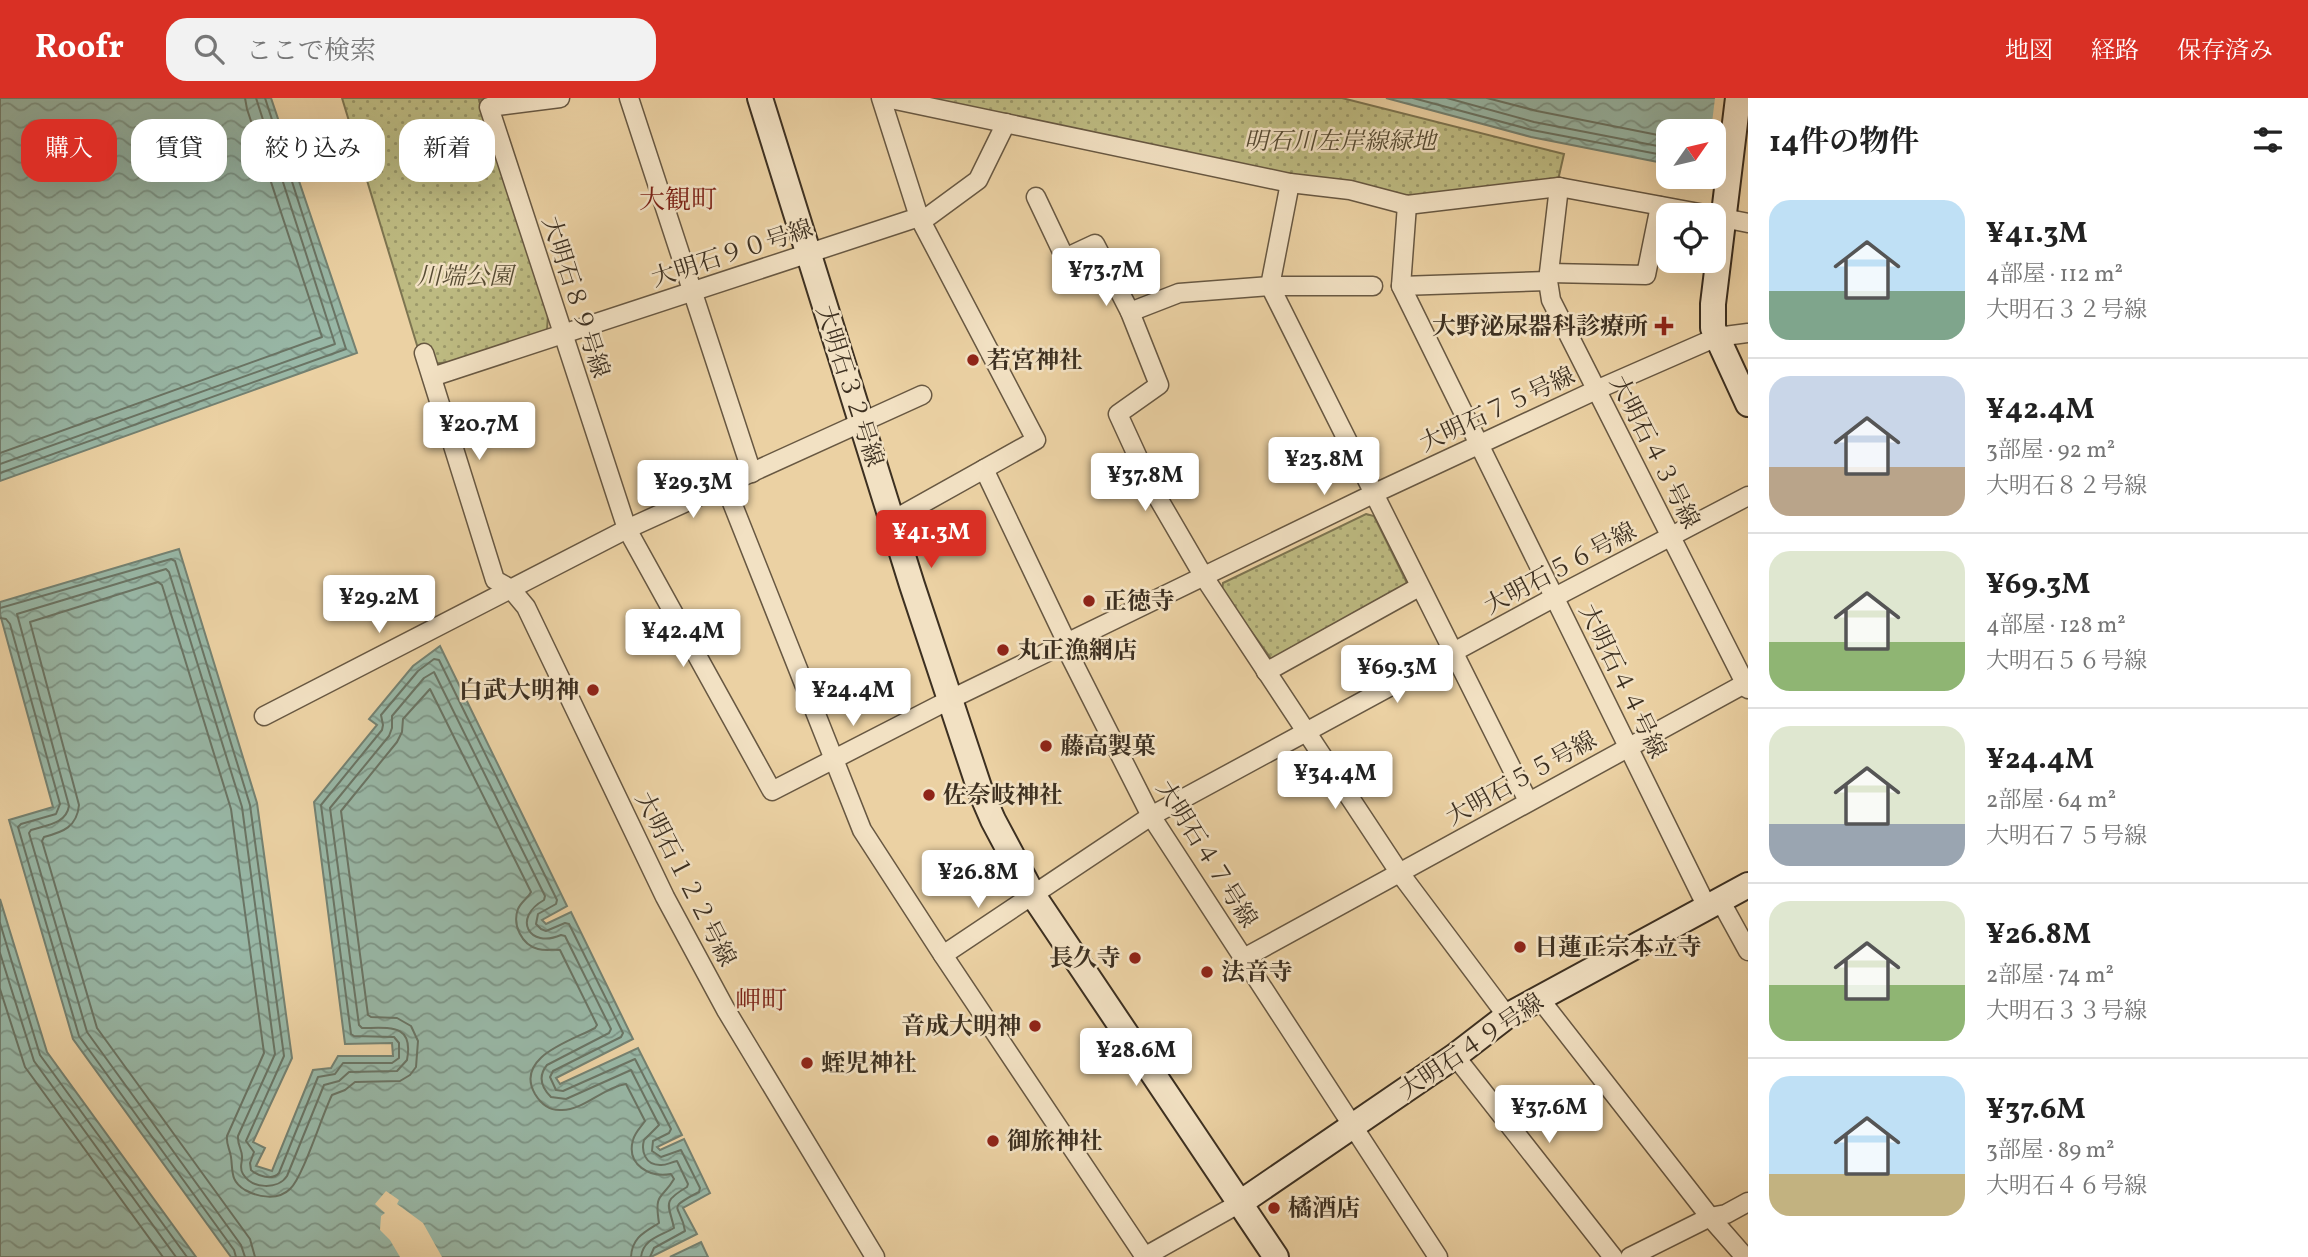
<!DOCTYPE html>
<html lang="ja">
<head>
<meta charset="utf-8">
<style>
  body { margin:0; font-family:Vollkorn,"Noto Serif JP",serif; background:#f2f2f2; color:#222; height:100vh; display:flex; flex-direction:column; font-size:26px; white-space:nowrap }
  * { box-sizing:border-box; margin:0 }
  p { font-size:23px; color:#767676 }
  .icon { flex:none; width:38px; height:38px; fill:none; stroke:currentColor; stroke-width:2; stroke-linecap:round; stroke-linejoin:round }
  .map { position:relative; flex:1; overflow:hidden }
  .panel { display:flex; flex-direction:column; background:#fff; width:560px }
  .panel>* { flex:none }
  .guide { position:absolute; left:21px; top:21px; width:665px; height:63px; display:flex; gap:14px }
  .needle { width:46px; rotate:56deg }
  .tools { position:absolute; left:1656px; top:21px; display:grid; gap:14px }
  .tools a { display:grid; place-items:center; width:70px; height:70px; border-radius:14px; background:#fff; box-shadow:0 7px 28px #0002; font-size:35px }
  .price { position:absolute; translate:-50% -60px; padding:0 16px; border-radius:7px; background:#fff; color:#222; font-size:23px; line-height:46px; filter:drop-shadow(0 2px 4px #0008) }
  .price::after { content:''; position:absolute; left:50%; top:42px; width:21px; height:16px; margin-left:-10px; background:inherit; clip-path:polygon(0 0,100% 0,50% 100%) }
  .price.current { background:#d93025; color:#fff }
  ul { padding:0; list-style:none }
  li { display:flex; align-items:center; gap:21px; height:175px; padding:0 21px }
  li+li { border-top:2px solid #e0e0e0 }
  li span { display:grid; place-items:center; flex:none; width:196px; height:140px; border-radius:21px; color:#555 }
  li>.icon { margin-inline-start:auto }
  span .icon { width:84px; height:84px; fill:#fffc; stroke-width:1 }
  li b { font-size:30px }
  h2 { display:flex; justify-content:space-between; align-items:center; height:84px; padding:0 21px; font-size:30px }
  .pill { padding:0 24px; border-radius:21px; background:#fff; box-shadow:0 7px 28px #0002; font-size:24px; line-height:63px }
  .pill.current { background:#d93025; color:#fff }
  header { display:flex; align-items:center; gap:42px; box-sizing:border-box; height:98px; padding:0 35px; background:#d93025; color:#fff }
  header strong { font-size:33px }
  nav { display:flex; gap:38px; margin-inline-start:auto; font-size:24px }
  .search { width:490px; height:63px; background:#f2f2f2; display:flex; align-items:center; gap:18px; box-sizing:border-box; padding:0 24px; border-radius:21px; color:#767676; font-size:26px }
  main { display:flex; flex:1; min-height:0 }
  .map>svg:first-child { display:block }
  .park { fill:url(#park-dots); stroke:#7d7551; stroke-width:2 }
  .water { fill:url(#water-waves); stroke:#748171; stroke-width:2 }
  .pier { fill:#ebd1a3 }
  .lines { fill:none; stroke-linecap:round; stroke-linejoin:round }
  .shore { stroke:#6a7464; stroke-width:2 }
  .street-casing { stroke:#685842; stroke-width:21 }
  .secondary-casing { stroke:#3d3021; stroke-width:28 }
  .street { stroke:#f2e1c3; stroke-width:18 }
  .secondary { stroke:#f2e1c3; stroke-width:24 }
  .poi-dot { fill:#8f2418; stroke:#f2e1c3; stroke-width:2.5 }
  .labels { text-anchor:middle; stroke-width:5; stroke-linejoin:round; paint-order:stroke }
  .park-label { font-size:24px; font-style:italic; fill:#574c34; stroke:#f2e1c3 }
  .street-label { font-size:24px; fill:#3d3021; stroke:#f2e1c3 }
  .poi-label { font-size:24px; font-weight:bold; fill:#3d3021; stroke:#f2e1c3; text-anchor:start }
  .neighbourhood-label { font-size:26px; fill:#7a1f14; stroke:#f2e1c3 }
</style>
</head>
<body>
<header>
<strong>Roofr</strong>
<div class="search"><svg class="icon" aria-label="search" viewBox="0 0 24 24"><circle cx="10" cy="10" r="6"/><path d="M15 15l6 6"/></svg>ここで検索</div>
<nav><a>地図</a><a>経路</a><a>保存済み</a></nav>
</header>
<main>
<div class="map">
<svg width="1748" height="1159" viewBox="0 0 1748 1159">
  <defs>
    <pattern id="park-dots" width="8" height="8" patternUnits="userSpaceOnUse" patternTransform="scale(1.75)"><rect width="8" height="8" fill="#bdba81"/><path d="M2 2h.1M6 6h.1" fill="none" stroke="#9b9869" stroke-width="1.8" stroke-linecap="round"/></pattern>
    <pattern id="water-waves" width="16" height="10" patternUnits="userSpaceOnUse" patternTransform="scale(1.75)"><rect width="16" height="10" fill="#98b7a6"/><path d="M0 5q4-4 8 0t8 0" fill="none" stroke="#7d9587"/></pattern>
  </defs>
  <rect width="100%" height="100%" fill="#ebd1a3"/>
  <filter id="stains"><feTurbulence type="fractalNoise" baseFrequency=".00286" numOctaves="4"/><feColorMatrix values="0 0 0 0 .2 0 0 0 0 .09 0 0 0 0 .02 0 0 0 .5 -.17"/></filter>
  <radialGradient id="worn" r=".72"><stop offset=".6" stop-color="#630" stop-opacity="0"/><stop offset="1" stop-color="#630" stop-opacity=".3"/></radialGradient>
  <g class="park">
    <path d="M342 0H486L479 2 548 217 547 232 458 263 423 267Z"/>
    <path d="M921 0H1342L1564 56 1558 82 1406 101 1270 75Z"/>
    <path d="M1366 416 1374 418 1407 485 1405 490 1272 562 1222 493 1223 485Z"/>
  </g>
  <g class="water">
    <path d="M0 0H271L357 255 0 383Z"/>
    <path d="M1386 0H1748L1713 33H1668V66L1531 39Z"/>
    <path d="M179 451 257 705 292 960 253 1044 265 1050 256 1068 272 1073 313 972 331 970 338 958H393L392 945 345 946 314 704 377 627 369 621 413 568 440 548 567 808 542 822 546 826 571 814 633 941 556 980 560 986 638 950 682 1037 657 1049 660 1052 684 1041 710 1095 683 1110 697 1136 651 1159H231L73 941 9 722 53 709 0 516V504Z"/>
    <path d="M0 801 47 954 196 1159H0Z"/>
    <path d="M701 1144 708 1159H670Z"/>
  </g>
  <g class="pier">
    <path d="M1715 0H1748V81L1713 77V33H1711Z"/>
    <path d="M386 1093 399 1102 397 1106 423 1125 442 1159H400L390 1142 380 1132 381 1118 385 1115 375 1106Z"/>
  </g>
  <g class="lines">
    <g class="shore">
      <path d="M1413 0 1532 32 1668 58"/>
      <path d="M1447 0 1534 24 1668 50"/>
      <path d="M1487 0 1537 13 1668 39"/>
      <path d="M0 355 322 239 247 11 245 0"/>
      <path d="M0 366 335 246 256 0"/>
      <path d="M0 375 346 251 265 0"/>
      <path d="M0 510 171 461 175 463 250 707 284 958 246 1043 254 1054 250 1065 251 1072C258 1078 272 1083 279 1075L318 979 335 976 343 965H392L399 960V945L394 939 354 938 351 936 321 707 382 632 383 627 381 617 418 573 434 561 439 562 557 802 556 806 538 816 536 826 541 831 546 833 565 825 569 826 623 935 621 939 553 973 550 979 556 992 563 993 635 961 671 1031 669 1035 653 1043 652 1053 661 1059 681 1052 700 1090 699 1094C664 1112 681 1106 685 1133L654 1150 650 1159"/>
      <path d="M0 520 6 521 10 526 60 706 56 716 21 726 18 729 79 938 234 1152 236 1159"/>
      <path d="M0 825 40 957 187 1159"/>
      <path d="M0 855 34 963 176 1159"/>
      <path d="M0 891 25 969 163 1159"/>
      <path d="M245 1159 241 1147 87 934 29 735 31 732C47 727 66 726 69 708L17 516 166 471 169 474 242 709 275 956 238 1038C237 1047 243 1053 242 1060 242 1066 239 1070 243 1076 252 1091 278 1092 287 1078L324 987 339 983 349 974 397 973 407 962C414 925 389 930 362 930L359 927 330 710 389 638 392 630V618L424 580 434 574 545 798 544 802C512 820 529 851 561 837L565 838 611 931 609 935 547 967C538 978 541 989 551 999L566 1001 631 972 659 1027 644 1042C641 1053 645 1067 660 1067 665 1068 671 1064 677 1063L688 1086 687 1089C661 1104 669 1106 674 1130 660 1138 643 1141 641 1159"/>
      <path d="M255 1159 250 1141 97 930 42 743 44 739C63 734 77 729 79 707L30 524 158 484 162 487 231 711 264 955 227 1038C226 1047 230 1051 231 1059 233 1073 230 1083 245 1092 258 1099 278 1103 290 1091 303 1079 322 1017 332 997L345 992 355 984 400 983 410 977 416 969 418 943 411 928 397 920 371 919 368 917 341 713 397 644 402 634 403 621 430 591 531 794C528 800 521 804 518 811 512 827 522 847 538 851 546 853 553 851 560 852L597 927 595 930C571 943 514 959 535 996 541 1006 550 1013 562 1012 584 1012 604 989 626 986L645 1023C641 1029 635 1034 633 1042 626 1067 650 1080 671 1076L674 1081C662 1102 654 1093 659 1125 645 1134 632 1139 631 1159"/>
    </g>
    <defs>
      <g id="street">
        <path d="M560 0 489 9 627 431 772 693 951 601 1373 396 1596 292 1717 239 1748 235"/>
        <path d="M629 0 752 375"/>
        <path d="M881 0 919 119 1036 342 893 422"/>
        <path d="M886 0 1290 85 1350 92 1407 107 1559 89 1710 117"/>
        <path d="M1290 85 1270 188 1528 703"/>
        <path d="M1559 89 1548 183 1551 202 1748 591"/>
        <path d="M1036 99 1065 160 1095 146 1130 214 1159 287 1118 316 1151 388 1204 479 1399 774 1507 918"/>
        <path d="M1407 107 1401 188 1707 809"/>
        <path d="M1713 118 1748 125"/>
        <path d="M1549 175 1646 177 1660 108"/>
        <path d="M1401 188 1548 183"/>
        <path d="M1130 214 1179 195 1270 188H1373"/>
        <path d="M424 255 495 482 511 491 526 509 665 799 726 912 875 1159"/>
        <path d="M432 279 919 119 929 118 978 82 1006 25"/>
        <path d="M984 371 1067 545 1070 558 1151 718 1438 1159"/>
        <path d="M725 387 862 732 943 857 1145 1159"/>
        <path d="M1266 574 1419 489"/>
        <path d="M264 618 627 431 922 297"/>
        <path d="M1720 802 1748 853"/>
        <path d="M943 857 1151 718 1555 499 1748 398"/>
        <path d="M1244 860 1748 584"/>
        <path d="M1539 900 1710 1119 1745 1159"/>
        <path d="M1455 958 1613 1159"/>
        <path d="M1144 1159 1240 1105"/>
        <path d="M1630 1159 1710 1119 1726 1116 1748 1104"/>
      </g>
      <g id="secondary">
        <path d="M760 0 912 487 980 692 993 722 1033 797 1276 1159"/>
        <path d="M1738 0 1713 206V230L1748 306"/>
        <path d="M1240 1105 1455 958 1507 918 1748 787"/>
      </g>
    </defs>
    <use href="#street" class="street-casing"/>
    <use href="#secondary" class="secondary-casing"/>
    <use href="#street" class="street"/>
    <use href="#secondary" class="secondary"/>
  </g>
  <g class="poi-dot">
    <path d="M1660.5 217.5h7v7h7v7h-7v7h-7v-7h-7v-7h7z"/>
    <circle cx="973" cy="262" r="7"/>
    <circle cx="1089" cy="503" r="7"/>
    <circle cx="1003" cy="552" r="7"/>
    <circle cx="593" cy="592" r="7"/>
    <circle cx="1046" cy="648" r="7"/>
    <circle cx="929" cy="697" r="7"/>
    <circle cx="1520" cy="849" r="7"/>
    <circle cx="1135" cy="860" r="7"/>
    <circle cx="1207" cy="874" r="7"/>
    <circle cx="1035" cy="928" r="7"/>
    <circle cx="807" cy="965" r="7"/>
    <circle cx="993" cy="1043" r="7"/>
    <circle cx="1274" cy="1110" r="7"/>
  </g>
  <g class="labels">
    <g class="park-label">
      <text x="1340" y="51">明石川左岸線緑地</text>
      <text x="465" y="186">川端公園</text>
    </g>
    <g class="street-label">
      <text transform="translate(732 155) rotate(-18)" y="8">大明石９０号線</text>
      <text transform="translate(576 199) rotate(72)" y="8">大明石８９号線</text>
      <text transform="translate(850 288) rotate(72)" y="8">大明石３２号線</text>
      <text transform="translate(1497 311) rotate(-25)" y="8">大明石７５号線</text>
      <text transform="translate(1655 354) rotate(63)" y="8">大明石４３号線</text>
      <text transform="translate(1560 470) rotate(-28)" y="8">大明石５６号線</text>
      <text transform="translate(1623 583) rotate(64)" y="8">大明石４４号線</text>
      <text transform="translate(1521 680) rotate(-29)" y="8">大明石５５号線</text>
      <text transform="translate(1207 756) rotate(58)" y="8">大明石４７号線</text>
      <text transform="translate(686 781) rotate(63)" y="8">大明石１２２号線</text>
      <text transform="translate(1471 948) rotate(-34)" y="8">大明石４９号線</text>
    </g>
    <g class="poi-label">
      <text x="1648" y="236" text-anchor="end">大野泌尿器科診療所</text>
      <text x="987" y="270">若宮神社</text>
      <text x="1103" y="511">正徳寺</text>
      <text x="1017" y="560">丸正漁網店</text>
      <text x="579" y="600" text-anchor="end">白武大明神</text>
      <text x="1060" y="656">藤高製菓</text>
      <text x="943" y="705">佐奈岐神社</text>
      <text x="1534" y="857">日蓮正宗本立寺</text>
      <text x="1121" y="868" text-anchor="end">長久寺</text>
      <text x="1221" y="882">法音寺</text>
      <text x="1021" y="936" text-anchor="end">音成大明神</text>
      <text x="821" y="973">蛭児神社</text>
      <text x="1007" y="1051">御旅神社</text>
      <text x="1288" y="1118">橘酒店</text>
    </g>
    <g class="neighbourhood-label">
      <text x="678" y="110">大観町</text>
      <text x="761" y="911">岬町</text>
    </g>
  </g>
  <rect width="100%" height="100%" filter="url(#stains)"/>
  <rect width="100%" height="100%" fill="url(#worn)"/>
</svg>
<div class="tools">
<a><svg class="needle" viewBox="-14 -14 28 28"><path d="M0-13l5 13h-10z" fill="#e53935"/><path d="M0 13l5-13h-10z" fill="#767676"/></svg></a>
<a><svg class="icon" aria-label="locate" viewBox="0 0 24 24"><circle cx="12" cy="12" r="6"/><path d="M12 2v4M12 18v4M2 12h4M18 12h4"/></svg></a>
</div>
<b class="price" style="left:1106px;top:210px">¥73.7M</b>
<b class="price" style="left:479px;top:364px">¥20.7M</b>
<b class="price" style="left:1324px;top:399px">¥23.8M</b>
<b class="price" style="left:1145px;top:415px">¥37.8M</b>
<b class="price" style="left:693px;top:422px">¥29.3M</b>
<b class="price current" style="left:931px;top:472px">¥41.3M</b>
<b class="price" style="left:379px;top:537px">¥29.2M</b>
<b class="price" style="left:683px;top:571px">¥42.4M</b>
<b class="price" style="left:1397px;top:607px">¥69.3M</b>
<b class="price" style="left:853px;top:630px">¥24.4M</b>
<b class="price" style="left:1335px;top:713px">¥34.4M</b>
<b class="price" style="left:978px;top:812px">¥26.8M</b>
<b class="price" style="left:1136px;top:990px">¥28.6M</b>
<b class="price" style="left:1549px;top:1047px">¥37.6M</b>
<div class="guide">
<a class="pill current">購入</a>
<a class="pill">賃貸</a>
<a class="pill">絞り込み</a>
<a class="pill">新着</a>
</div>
</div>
<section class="panel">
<h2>14件の物件<svg class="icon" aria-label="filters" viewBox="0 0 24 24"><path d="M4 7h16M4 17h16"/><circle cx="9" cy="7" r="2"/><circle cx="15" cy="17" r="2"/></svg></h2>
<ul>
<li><span style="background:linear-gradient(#bfe0f5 65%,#7fa58c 0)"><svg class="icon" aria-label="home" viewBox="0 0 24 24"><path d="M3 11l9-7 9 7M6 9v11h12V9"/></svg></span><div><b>¥41.3M</b><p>4部屋 · 112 m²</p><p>大明石３２号線</p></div></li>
<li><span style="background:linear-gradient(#c9d6e8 65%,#b9a48a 0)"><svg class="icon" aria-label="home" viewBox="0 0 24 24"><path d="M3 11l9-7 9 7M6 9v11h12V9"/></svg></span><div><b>¥42.4M</b><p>3部屋 · 92 m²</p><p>大明石８２号線</p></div></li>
<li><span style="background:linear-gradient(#dfe7d0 65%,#8fb573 0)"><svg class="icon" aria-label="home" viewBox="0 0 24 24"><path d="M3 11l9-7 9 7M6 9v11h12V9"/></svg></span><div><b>¥69.3M</b><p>4部屋 · 128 m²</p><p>大明石５６号線</p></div></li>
<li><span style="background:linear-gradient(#dfe7d0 70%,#9aa5b1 0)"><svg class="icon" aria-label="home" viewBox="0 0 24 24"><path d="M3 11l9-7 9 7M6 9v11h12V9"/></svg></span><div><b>¥24.4M</b><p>2部屋 · 64 m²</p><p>大明石７５号線</p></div></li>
<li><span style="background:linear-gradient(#dfe7d0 60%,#8fb573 0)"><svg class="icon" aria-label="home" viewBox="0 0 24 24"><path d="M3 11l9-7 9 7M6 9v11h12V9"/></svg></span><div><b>¥26.8M</b><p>2部屋 · 74 m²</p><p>大明石３３号線</p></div></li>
<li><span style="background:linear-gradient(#bfe0f5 70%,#c2b280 0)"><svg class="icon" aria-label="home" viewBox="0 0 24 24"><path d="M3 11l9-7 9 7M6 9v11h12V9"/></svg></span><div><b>¥37.6M</b><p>3部屋 · 89 m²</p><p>大明石４６号線</p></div></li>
</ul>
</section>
</main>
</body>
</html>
